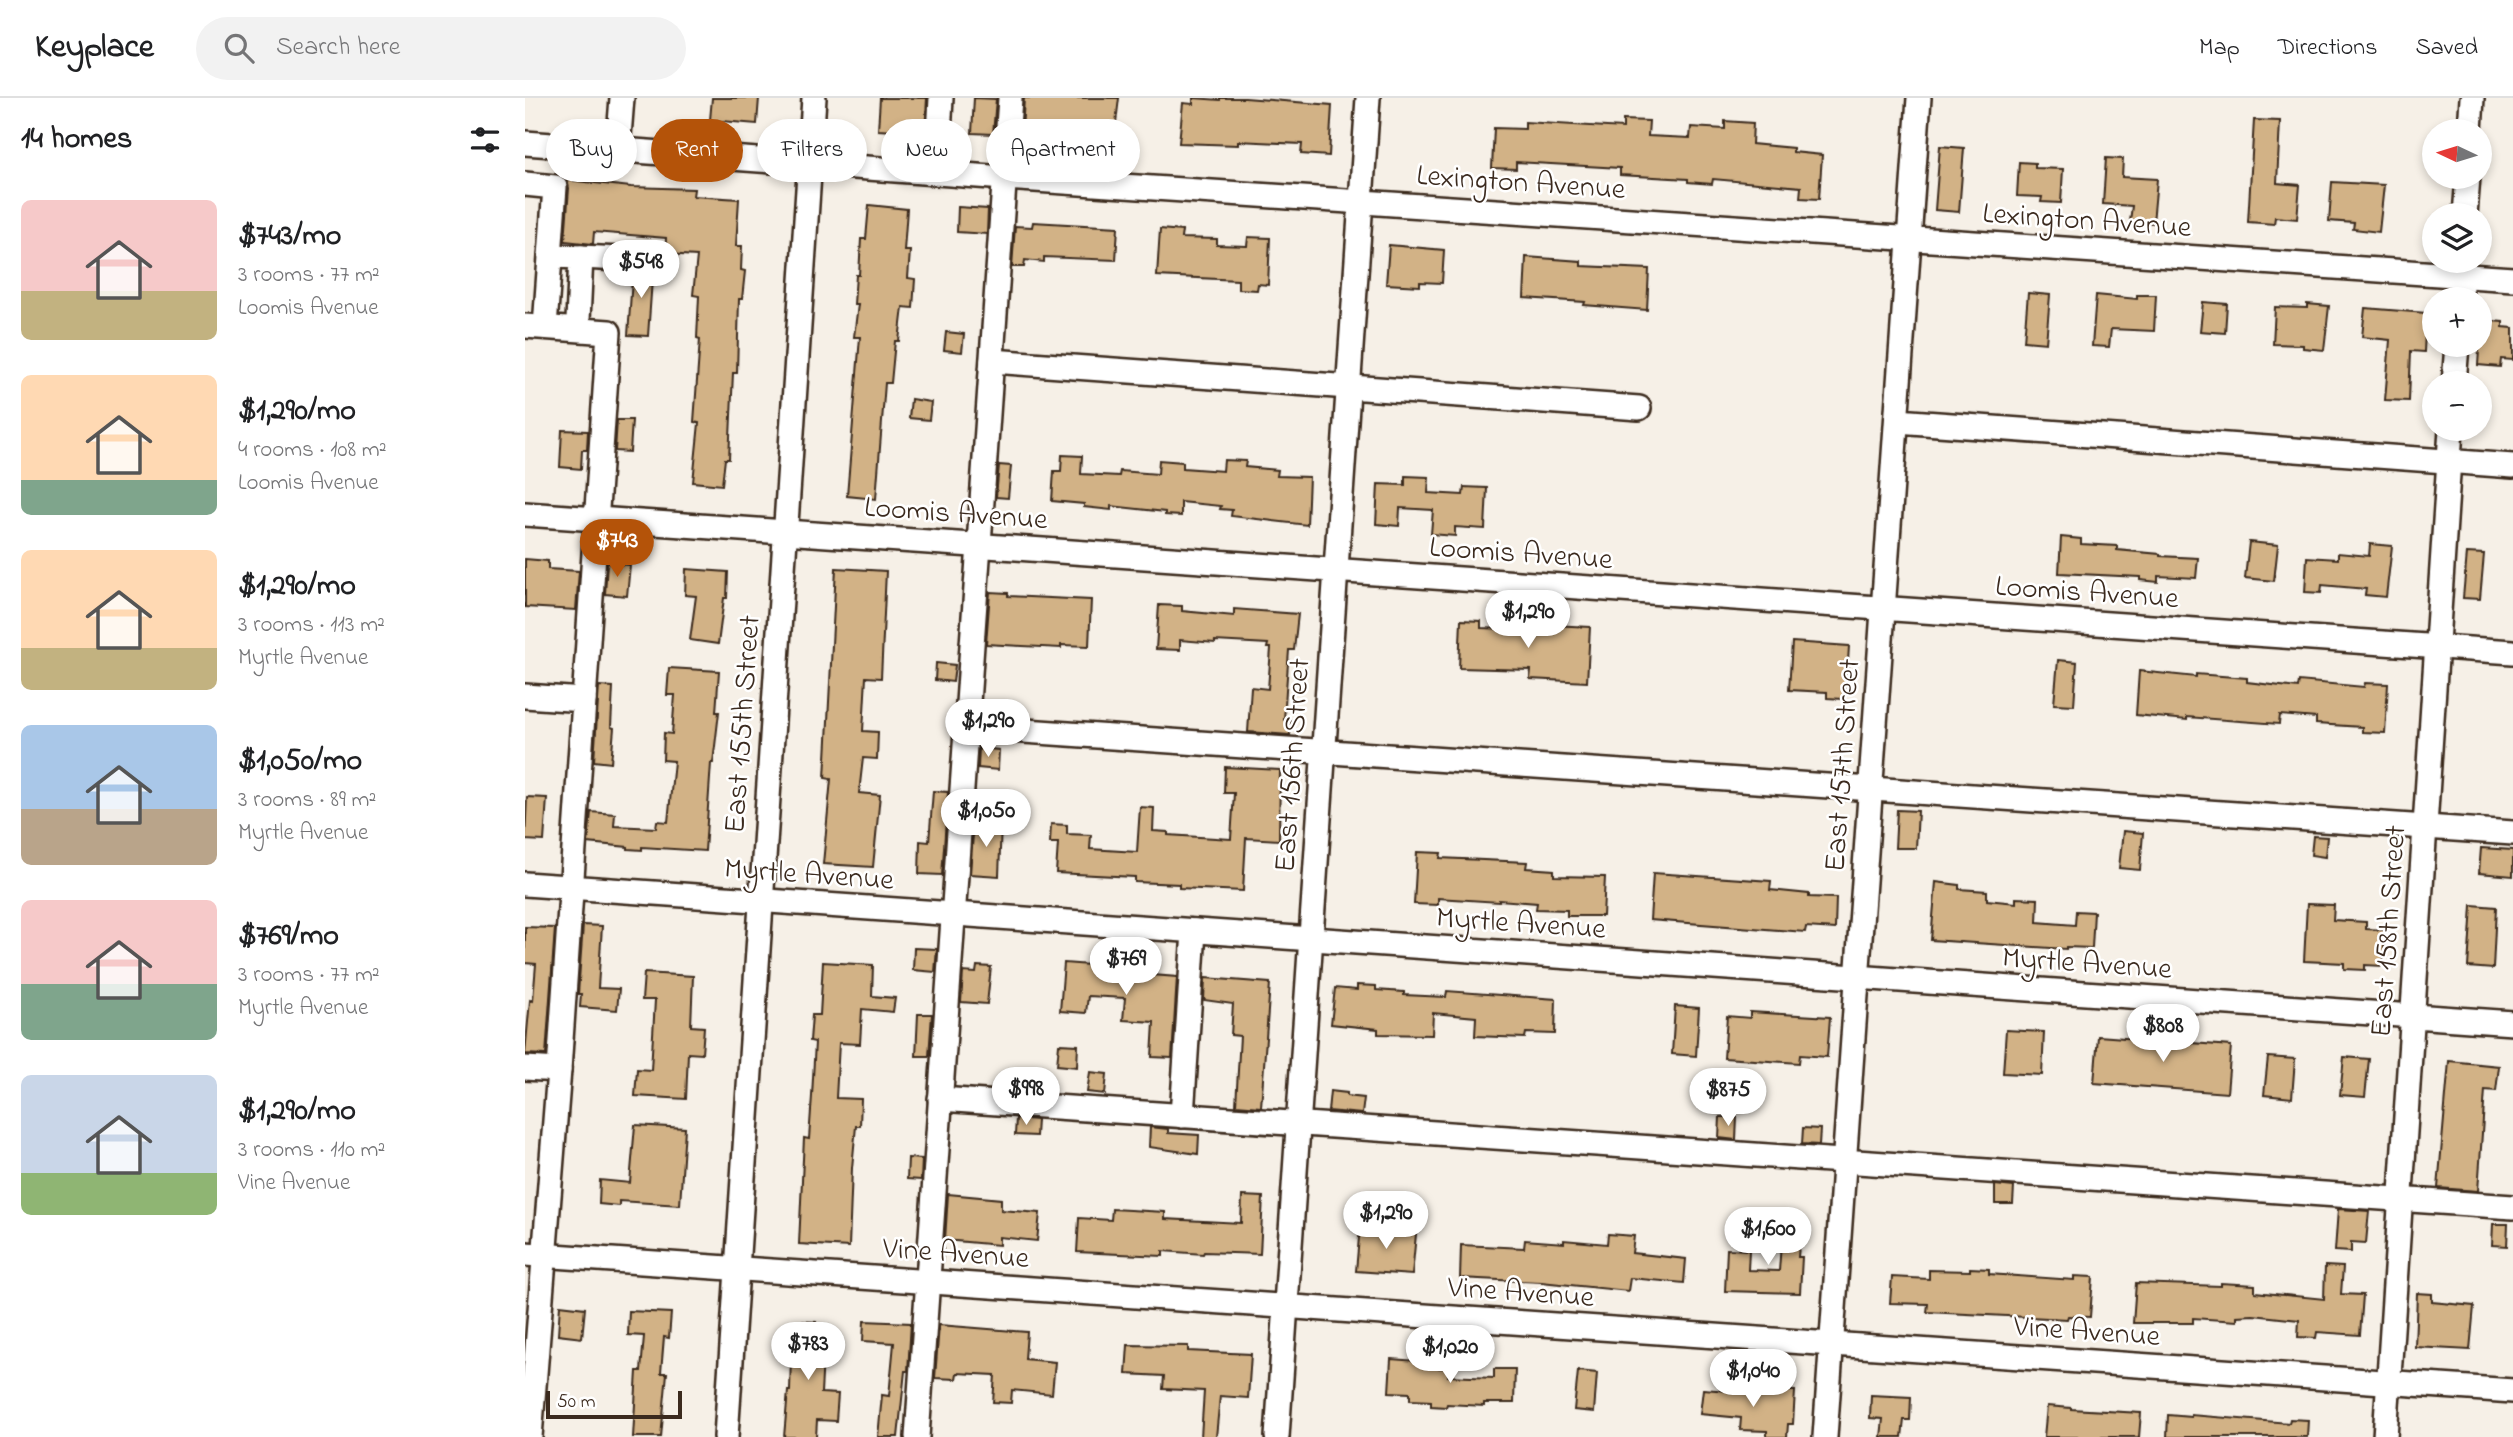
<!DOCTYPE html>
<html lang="en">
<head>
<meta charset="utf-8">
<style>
  body { margin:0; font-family:"Indie Flower",sans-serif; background:#f2f2f2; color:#202124; height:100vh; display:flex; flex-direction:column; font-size:26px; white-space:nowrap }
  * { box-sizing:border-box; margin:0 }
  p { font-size:23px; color:#757577 }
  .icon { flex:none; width:38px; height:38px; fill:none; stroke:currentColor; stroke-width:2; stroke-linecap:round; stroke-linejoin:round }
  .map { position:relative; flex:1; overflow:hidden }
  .sheet { display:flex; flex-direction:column; background:#fff; width:525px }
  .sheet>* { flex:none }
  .banner { position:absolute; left:21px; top:21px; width:665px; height:63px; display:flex; gap:14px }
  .needle { width:46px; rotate:274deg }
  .fabs { position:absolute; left:1897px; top:21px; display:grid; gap:14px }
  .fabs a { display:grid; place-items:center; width:70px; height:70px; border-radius:50%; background:#fff; box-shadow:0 4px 10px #0003; font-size:35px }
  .scale { position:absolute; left:21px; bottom:18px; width:136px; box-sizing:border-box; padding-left:7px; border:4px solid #3b2a1e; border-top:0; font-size:19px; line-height:24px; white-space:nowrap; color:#3b2a1e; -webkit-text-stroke:5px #fff; paint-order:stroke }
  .price { position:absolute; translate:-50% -60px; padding:0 16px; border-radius:24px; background:#fff; color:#222; font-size:23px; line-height:46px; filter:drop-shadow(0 2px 4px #0008) }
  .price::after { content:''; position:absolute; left:50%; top:42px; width:21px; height:16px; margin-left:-10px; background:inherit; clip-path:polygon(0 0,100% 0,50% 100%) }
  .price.on { background:#b45309; color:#fff }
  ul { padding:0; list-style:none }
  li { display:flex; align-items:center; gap:21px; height:175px; padding:0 21px }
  li span { display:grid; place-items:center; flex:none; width:196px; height:140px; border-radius:10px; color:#555 }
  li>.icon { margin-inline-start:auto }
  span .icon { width:84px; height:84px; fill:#fffc; stroke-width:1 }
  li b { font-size:30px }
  h2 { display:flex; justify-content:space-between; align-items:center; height:84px; padding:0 21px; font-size:30px }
  .chip { padding:0 24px; border-radius:32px; background:#fff; box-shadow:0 4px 10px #0003; font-size:24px; line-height:63px }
  .chip.on { background:#b45309; color:#fff }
  header { display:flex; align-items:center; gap:42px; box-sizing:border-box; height:98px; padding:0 35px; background:#fff; border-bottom:2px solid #e0e0e0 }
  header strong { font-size:33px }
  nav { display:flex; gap:38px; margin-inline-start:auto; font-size:24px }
  .search { width:490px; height:63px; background:#f2f2f2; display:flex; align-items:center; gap:18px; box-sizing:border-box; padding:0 24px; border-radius:38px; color:#757577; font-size:26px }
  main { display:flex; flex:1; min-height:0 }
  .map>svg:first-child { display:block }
  .building { fill:#d2b286; stroke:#3b2a1e; stroke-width:2 }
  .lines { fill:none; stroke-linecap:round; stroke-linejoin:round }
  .minor-casing { stroke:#3b2a1e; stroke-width:28 }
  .minor { stroke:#fff; stroke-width:23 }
  .labels { text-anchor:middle; stroke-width:5; stroke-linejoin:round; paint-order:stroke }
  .street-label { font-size:30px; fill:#3b2a1e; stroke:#fff }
</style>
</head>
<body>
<header>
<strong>Keyplace</strong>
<div class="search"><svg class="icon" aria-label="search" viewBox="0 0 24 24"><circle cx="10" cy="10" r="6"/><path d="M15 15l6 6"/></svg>Search here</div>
<nav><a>Map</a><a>Directions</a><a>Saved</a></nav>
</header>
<main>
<section class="sheet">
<h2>14 homes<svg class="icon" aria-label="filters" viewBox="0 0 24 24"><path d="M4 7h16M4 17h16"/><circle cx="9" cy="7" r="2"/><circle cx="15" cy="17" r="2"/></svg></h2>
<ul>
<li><span style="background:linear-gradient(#f6c9c9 65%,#c2b280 0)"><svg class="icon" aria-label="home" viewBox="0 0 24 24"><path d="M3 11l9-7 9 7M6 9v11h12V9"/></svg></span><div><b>$743/mo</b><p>3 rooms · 77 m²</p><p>Loomis Avenue</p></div></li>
<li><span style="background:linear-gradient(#ffd9b3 75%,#7fa58c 0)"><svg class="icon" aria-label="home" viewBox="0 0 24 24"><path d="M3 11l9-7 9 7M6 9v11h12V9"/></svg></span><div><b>$1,290/mo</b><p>4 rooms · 108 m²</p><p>Loomis Avenue</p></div></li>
<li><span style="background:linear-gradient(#ffd9b3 70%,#c2b280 0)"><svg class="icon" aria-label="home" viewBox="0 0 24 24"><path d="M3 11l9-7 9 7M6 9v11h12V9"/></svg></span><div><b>$1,290/mo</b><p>3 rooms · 113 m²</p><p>Myrtle Avenue</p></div></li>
<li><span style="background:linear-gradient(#a9c7e8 60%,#b9a48a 0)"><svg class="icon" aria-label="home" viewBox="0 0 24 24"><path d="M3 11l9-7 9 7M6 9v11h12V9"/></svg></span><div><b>$1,050/mo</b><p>3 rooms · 89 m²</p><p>Myrtle Avenue</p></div></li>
<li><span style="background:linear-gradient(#f6c9c9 60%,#7fa58c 0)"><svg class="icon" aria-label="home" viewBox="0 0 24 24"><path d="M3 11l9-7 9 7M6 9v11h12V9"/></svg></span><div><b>$769/mo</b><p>3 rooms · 77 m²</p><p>Myrtle Avenue</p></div></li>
<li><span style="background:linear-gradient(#c9d6e8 70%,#8fb573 0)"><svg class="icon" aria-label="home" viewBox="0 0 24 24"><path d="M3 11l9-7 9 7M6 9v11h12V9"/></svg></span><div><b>$1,290/mo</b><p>3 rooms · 110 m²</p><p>Vine Avenue</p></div></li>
</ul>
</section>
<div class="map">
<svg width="1988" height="1339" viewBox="0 0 1988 1339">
  <rect width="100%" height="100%" fill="#f6f0e7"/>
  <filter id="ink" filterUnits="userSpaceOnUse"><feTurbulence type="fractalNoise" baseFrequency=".0143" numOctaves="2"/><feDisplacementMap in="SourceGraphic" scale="14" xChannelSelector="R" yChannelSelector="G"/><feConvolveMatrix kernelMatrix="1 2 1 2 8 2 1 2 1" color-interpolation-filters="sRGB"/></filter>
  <g filter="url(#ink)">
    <g class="building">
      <path d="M187 0H234L232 26 185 22Z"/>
      <path d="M355 0H402L400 35 353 32Z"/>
      <path d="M449 0 471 1 468 36 447 35Z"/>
      <path d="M499 0H594L590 33 561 30 560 37 497 34Z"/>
      <path d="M668 0 695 2V0H720L807 7 804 58 776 56 777 46 713 43V47L654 45 658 5 668 6Z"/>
      <path d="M1098 22 1124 23 1123 38 1165 40 1166 29 1200 31V23L1228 25 1227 46 1268 50V54L1297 57 1294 101 1275 100 1276 89 1188 81 1187 86 1163 84V81L1095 77V70L991 64V71L967 70 969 30 1000 31V24L1098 30Z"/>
      <path d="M1729 22 1755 23 1752 85 1775 87 1772 121 1750 119 1749 126 1723 124Z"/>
      <path d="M1415 48 1439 50 1434 114 1410 112Z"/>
      <path d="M1581 60 1598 61 1597 79 1632 81 1628 125 1605 123 1607 108 1578 106Z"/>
      <path d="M1494 64 1510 65V70L1538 71 1536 105 1516 104 1517 99 1492 98Z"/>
      <path d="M42 82 106 89 169 91 168 98 214 101 211 148H217L216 172 220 173 217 201H214L212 275H208L204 361H200L197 387 168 384 174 325 169 324 175 241 172 240 174 198 168 197 172 158 140 156 141 140 69 134 68 146 40 143 44 90Z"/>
      <path d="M1807 84 1859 87 1854 134 1828 131 1829 125 1804 123Z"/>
      <path d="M344 107 382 111 379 153H385L383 180 390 181 388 210 378 209 374 243H370L366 285H360L351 401 322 398 335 239H329L333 206H329L331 177H334L336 141H341Z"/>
      <path d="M433 109 463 111 462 136 432 134Z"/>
      <path d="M508 124 593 129 591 162 519 159V164L500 162 499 169H487L490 128 507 129Z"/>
      <path d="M635 131 657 133 656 140 692 141V147L722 148 723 139 745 140 743 187 733 186 732 192 713 191V182L632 178Z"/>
      <path d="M864 147 919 152 917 185 895 184V188L861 186Z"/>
      <path d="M1001 159 1056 163V168L1124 171 1122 212 1059 207 1060 204 999 200Z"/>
      <path d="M108 167H128L123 238 103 237Z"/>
      <path d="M1503 195 1525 197 1521 245 1499 243Z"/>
      <path d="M1571 197 1612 201V197H1631L1629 233 1586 231 1584 249 1567 248Z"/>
      <path d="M1678 204 1702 206 1700 235 1675 233Z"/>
      <path d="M1782 206 1804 208 1799 252 1778 250V247L1748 246 1750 209 1782 210Z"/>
      <path d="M1840 210 1901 215 1899 254 1886 253 1884 303 1860 302 1865 242 1837 239Z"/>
      <path d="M1956 222 1978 224V229L1988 230V262L1976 261 1975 269 1953 267Z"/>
      <path d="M421 234 439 236 437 254 419 252Z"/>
      <path d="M386 301 406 304 404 322 384 320Z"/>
      <path d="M92 322H107L105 354 90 353Z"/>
      <path d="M37 332 63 333 62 352H57L56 371 35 369Z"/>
      <path d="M537 357 557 358 556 376 594 378 595 373 633 376 634 362 658 364V370L698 373 699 362 721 363 720 369 753 372 752 378 784 379 782 427 706 418 707 412 695 411 696 408 656 404V418L640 417V414L586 408V412L559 409V406L527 403 529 373H536Z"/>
      <path d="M474 367 486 368 483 400 471 399Z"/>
      <path d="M880 378 904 379 903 395 938 397 939 389 962 390 960 431 930 429V438L906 436 908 412 875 410 874 428 851 426 853 386 880 387Z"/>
      <path d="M1536 439 1556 441V446L1592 448V452L1635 456V458L1673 460 1671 480 1633 478V484L1615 482V479L1534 475Z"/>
      <path d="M1724 444 1753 447 1749 483 1720 480Z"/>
      <path d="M1845 446 1867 448 1861 499 1840 497 1841 491 1797 487 1796 495 1780 494 1782 459 1813 461V455L1844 458Z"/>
      <path d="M1942 455 1959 456 1955 501 1938 500Z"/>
      <path d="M0 461 23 463V471L54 473 51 512 0 509Z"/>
      <path d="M82 465 105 467 102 498 80 496Z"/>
      <path d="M311 470 361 473 356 580 341 579 338 633 353 634 352 661 338 660 334 695 355 697 348 769 298 766 306 681 300 680Z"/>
      <path d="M161 471 203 474 202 500H199L193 546 165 542 171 498 160 497Z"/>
      <path d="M465 494 483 495V498L566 502 564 548 536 547V550L461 546Z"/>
      <path d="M634 507 657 508V513L709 518V511L773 516 769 552H764L761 592 759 622H766L765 637 723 634 726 589 743 591 746 550H742L743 546 690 543V545L655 542V552L631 551Z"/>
      <path d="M936 522 956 523V530L1008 532 1009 526 1065 529 1062 584 1005 581 1006 572 934 570Z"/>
      <path d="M1267 544 1324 548 1321 595H1319L1318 601 1302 600V594L1264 592Z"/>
      <path d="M1533 562 1552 564 1549 607 1529 606Z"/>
      <path d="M411 565 430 567 428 584 410 582Z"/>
      <path d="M144 570 194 573 191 614H194L188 665H186L180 753 117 749V752L103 751V749L63 745 66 714 90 716 89 728 131 730 132 723 143 724 149 663 138 662 139 635 147 636 150 597H142Z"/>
      <path d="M1614 573 1671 579V576L1722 580V584L1773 590 1774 583 1839 589 1840 585 1863 586 1860 635 1837 634V629L1791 626V620L1755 617 1754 626 1662 619V622L1611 617Z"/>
      <path d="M74 588 88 589 86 629 89 630 86 665 69 663Z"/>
      <path d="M454 650 474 652 473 672 453 670Z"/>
      <path d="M700 669 755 672 754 742 721 740 718 793 654 790V786L610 784V779L531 775 533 745H525L526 726 542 727V736L566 737 565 751 612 754 615 709 629 710 628 733 643 734V737L706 741 709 695H699Z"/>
      <path d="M408 693 423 694 417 777 394 776 395 743 404 744Z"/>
      <path d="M2 699 22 700 19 743 0 742Z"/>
      <path d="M1372 712 1393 713 1391 750H1370Z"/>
      <path d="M449 724 476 725 474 778 445 776Z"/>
      <path d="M1598 733 1618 735 1615 772 1594 770Z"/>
      <path d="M1788 738 1802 739 1800 759 1786 757Z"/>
      <path d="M1956 750 1988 752V778L1954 775Z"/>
      <path d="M892 754 916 755 915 760 1002 764 1001 770 1029 772V778L1080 779 1078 818H1042V812L1011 811 1012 805 974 802V804L913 800V807L889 806Z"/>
      <path d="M1128 775 1246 783 1245 792 1284 796V799L1311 800 1310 831 1281 829 1280 834 1125 822Z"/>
      <path d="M1411 784 1434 787V791L1462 793V802L1491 805V800L1513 801 1512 824 1550 827 1551 813 1569 814 1567 850 1541 849V851L1406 842Z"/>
      <path d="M1782 806 1809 807 1808 822 1841 824V831L1860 832 1858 868 1840 867V872L1819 871V865L1779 863Z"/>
      <path d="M1947 807 1971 809 1968 871 1943 869Z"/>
      <path d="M58 827 77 828 73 890 94 891 92 912 55 909 56 896H53Z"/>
      <path d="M0 829 30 830 21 957 0 956 5 902 8 903 11 866 0 865Z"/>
      <path d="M389 850 412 851 410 874 388 872Z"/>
      <path d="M298 864 348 867 347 898 370 900 368 914 337 911 335 946 314 945 311 1000 336 1001 335 1028H331L327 1070 324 1149 274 1146 279 1040 284 1041 287 998 290 944 285 943 287 917H295Z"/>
      <path d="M539 865 628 872V877L652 879 647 960 627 959 629 924 598 922 600 900 563 898 561 915 535 913Z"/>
      <path d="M452 868 466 869 462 906 436 904 438 874 451 875Z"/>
      <path d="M119 875 168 878 166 928 179 929 177 956 163 955 161 1001 110 998 112 971 126 972 130 902H117Z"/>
      <path d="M680 880 745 885 736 1009 711 1007 715 938 706 937 708 906 679 902Z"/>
      <path d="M832 887 851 888V892L879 894V897L921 899 922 893 1031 901 1030 936 1001 935 1000 940 950 938 951 919 908 915 907 937 853 936V931L806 926 810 890 832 892Z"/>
      <path d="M1150 908 1174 910 1171 958 1147 956Z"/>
      <path d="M1225 914 1305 919 1302 959 1275 957 1274 965 1199 960 1202 918 1225 920Z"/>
      <path d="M393 916H407L404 958H391Z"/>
      <path d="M1481 932 1519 934 1517 977 1478 975Z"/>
      <path d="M1573 938 1706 948 1702 995 1569 985Z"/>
      <path d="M534 946 553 947 552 969 532 967Z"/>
      <path d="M1743 959 1770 961 1767 1000 1739 997Z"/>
      <path d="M1819 959 1844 961 1840 999 1815 997Z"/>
      <path d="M1924 963 1974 968 1971 993 1960 992 1953 1093 1913 1090Z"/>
      <path d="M565 974 582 976 580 996 562 994Z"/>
      <path d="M805 993 822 995V998L839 1000 837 1016 803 1013Z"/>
      <path d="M1195 1019H1212L1211 1042 1194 1040Z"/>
      <path d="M491 1020 512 1022 511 1038 490 1037Z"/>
      <path d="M110 1027 160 1030 155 1107 94 1103V1108L74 1106 75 1082 105 1085Z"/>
      <path d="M625 1029 643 1031V1035L674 1037 673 1056 624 1049Z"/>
      <path d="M1278 1030 1295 1031 1294 1047 1277 1046Z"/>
      <path d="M383 1060 397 1061 396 1082 382 1081Z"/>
      <path d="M1470 1087 1489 1089 1488 1106H1470Z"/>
      <path d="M423 1096 476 1101V1112L515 1115 512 1143 474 1139V1147L420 1142Z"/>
      <path d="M717 1098 738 1099 735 1156 679 1154 678 1156 638 1153V1158L552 1154 554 1120 586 1122 587 1111 640 1114V1121L716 1125Z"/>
      <path d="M1813 1111 1844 1113 1841 1145 1826 1144V1154L1810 1153Z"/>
      <path d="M1253 1124 1276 1126 1273 1159H1277L1275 1195 1200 1193 1202 1151 1224 1152 1223 1172 1254 1173 1256 1145H1251Z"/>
      <path d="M1968 1126H1983L1982 1148 1967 1147Z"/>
      <path d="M835 1128 891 1136 887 1177 831 1173Z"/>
      <path d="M1083 1136 1109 1138 1107 1155 1161 1161 1159 1185 1105 1180 1103 1193 1016 1184 935 1180 936 1147 999 1150 1000 1142 1039 1145V1142L1082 1146Z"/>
      <path d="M1800 1168 1818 1169 1816 1196 1838 1197 1835 1237 1792 1234 1791 1240 1773 1239 1774 1222 1728 1217 1712 1218V1223L1668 1220V1225H1608L1611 1185 1696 1188V1185L1730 1187V1194L1799 1201Z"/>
      <path d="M1445 1170 1464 1171V1176L1549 1182V1178L1568 1179 1565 1219 1543 1218 1542 1221 1402 1214 1403 1206 1365 1205 1367 1179 1404 1181V1172L1445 1173Z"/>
      <path d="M1892 1195 1907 1196V1204L1949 1208 1945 1252 1890 1249Z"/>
      <path d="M35 1207 60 1210 57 1240 33 1237Z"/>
      <path d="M104 1213 146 1215 144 1240 139 1239 136 1275H142L136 1339H108L112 1273H116L119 1238 103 1237Z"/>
      <path d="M267 1223 291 1224V1231L306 1232 305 1259 298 1258 296 1295 313 1296 311 1323 292 1322 291 1339H259L263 1293H265Z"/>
      <path d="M339 1223 386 1225 383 1273H380L373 1339H353L357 1297 364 1298 369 1245 338 1243Z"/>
      <path d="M414 1227 502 1234 500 1261 530 1264 527 1296 487 1292 486 1305 468 1304 470 1277 432 1275 431 1281 410 1280Z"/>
      <path d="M603 1247 663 1248V1253L726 1256 723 1300 695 1298 691 1339H676L679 1293 638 1291 639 1278 601 1276Z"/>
      <path d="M866 1261 905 1264V1270H923V1278L969 1280V1271H990L989 1305H959V1308L922 1306 921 1309 906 1308V1303L885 1302V1295L864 1294Z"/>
      <path d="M1053 1273 1072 1275 1069 1314 1049 1312Z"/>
      <path d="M1178 1291 1217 1294V1292L1270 1293 1268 1326H1263L1262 1339H1242V1333L1215 1332 1216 1320 1175 1316Z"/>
      <path d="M1346 1297 1386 1299 1385 1322H1379L1377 1339H1356L1358 1321 1345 1320Z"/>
      <path d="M1522 1308 1546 1310V1311L1616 1315 1614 1339H1519Z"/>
      <path d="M1643 1317 1666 1319V1317L1764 1325 1765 1321 1783 1322 1782 1339H1642Z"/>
    </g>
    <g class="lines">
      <defs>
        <g id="minor">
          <path d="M1945 33 1947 0"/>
          <path d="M0 45 480 80 1988 181"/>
          <path d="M93 51 97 0"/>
          <path d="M412 75 416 0"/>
          <path d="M0 86 30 89 20 229"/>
          <path d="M1940 117 1943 79"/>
          <path d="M25 158 56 159 53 222"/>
          <path d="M56 159 95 161"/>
          <path d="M1935 201 1938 163"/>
          <path d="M0 228 84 234 34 972 5 1339"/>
          <path d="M467 263 1114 310"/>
          <path d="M1929 285 1932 247"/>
          <path d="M1372 323 1988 368"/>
          <path d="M0 416 1988 554"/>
          <path d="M0 598 59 602"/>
          <path d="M441 629 1988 735"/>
          <path d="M0 786 1988 925"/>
          <path d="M0 970 34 972"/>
          <path d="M415 1001 1988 1109"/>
          <path d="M657 1018 669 833"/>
          <path d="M0 1156 1988 1293"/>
          <path d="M201 1339 289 0"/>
          <path d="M392 1339 485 0"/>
          <path d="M752 1339 843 0"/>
          <path d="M1300 1339 1394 0"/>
          <path d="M1860 1339 1926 331"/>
        </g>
      </defs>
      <use href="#minor" class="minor-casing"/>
      <use href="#minor" class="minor"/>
    </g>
  </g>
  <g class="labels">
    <g class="street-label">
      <text transform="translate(996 83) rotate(4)" y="10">Lexington Avenue</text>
      <text transform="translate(1562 121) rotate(4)" y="10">Lexington Avenue</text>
      <text transform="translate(431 414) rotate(4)" y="10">Loomis Avenue</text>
      <text transform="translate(996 454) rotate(4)" y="10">Loomis Avenue</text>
      <text transform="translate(1562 493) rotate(4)" y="10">Loomis Avenue</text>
      <text transform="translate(216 626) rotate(-86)" y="10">East 155th Street</text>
      <text transform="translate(766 667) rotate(-86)" y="10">East 156th Street</text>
      <text transform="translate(1316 667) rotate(-86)" y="10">East 157th Street</text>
      <text transform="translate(284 775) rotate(4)" y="10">Myrtle Avenue</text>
      <text transform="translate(996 824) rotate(4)" y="10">Myrtle Avenue</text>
      <text transform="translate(1862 833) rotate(-86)" y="10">East 158th Street</text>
      <text transform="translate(1562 864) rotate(4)" y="10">Myrtle Avenue</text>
      <text transform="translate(431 1154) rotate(4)" y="10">Vine Avenue</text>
      <text transform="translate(996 1193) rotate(4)" y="10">Vine Avenue</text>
      <text transform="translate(1562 1232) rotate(4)" y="10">Vine Avenue</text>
    </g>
  </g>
</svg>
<div class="fabs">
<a><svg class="needle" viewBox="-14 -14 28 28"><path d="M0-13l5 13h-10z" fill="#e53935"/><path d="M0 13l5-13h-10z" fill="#757577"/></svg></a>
<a><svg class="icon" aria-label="layers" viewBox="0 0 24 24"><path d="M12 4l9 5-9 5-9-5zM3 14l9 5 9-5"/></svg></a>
<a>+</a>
<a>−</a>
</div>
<div class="scale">50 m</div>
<b class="price" style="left:116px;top:202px">$548</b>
<b class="price on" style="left:92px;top:481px">$743</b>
<b class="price" style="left:1003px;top:552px">$1,290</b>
<b class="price" style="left:463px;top:661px">$1,290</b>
<b class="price" style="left:461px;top:751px">$1,050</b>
<b class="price" style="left:601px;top:899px">$769</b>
<b class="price" style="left:1638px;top:966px">$808</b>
<b class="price" style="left:501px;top:1029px">$998</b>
<b class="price" style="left:1203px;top:1030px">$875</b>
<b class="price" style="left:861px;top:1153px">$1,290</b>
<b class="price" style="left:1243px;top:1169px">$1,600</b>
<b class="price" style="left:283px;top:1284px">$783</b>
<b class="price" style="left:925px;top:1287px">$1,020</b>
<b class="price" style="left:1228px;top:1311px">$1,040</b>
<div class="banner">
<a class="chip">Buy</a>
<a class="chip on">Rent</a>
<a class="chip">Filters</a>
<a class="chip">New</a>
<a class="chip">Apartment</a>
</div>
</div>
</main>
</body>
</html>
